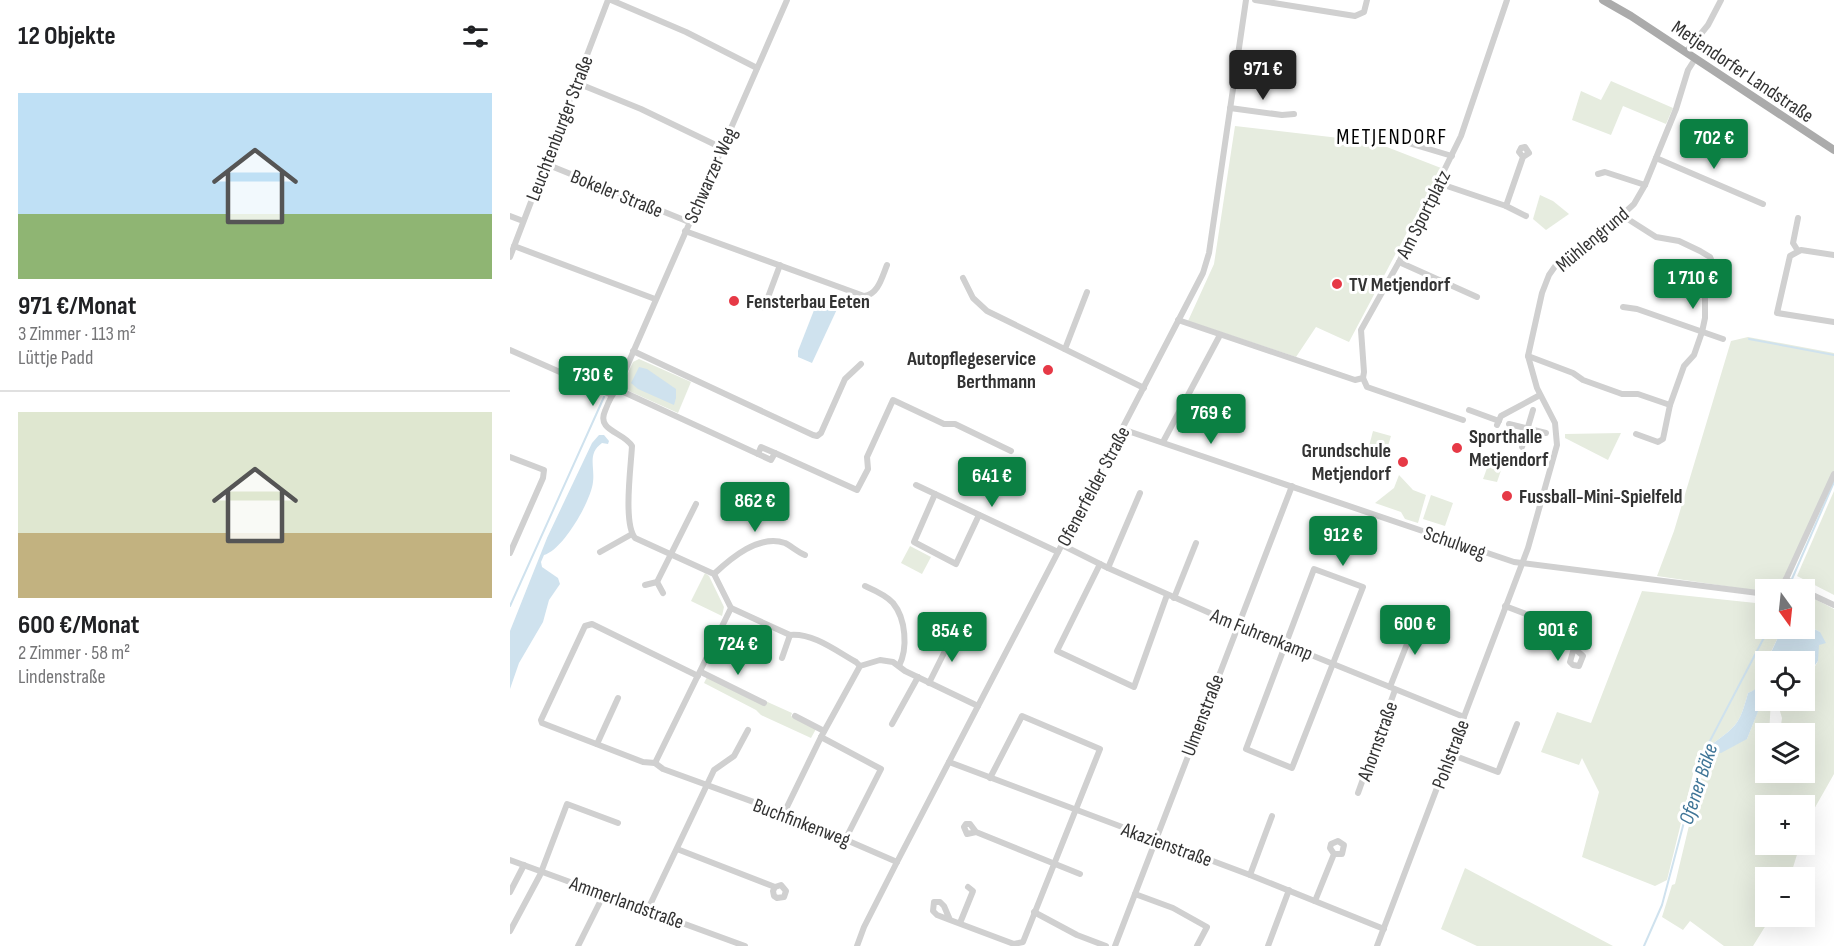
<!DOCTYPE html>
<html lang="de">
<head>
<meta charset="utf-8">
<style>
  body { margin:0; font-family:"Sofia Sans Condensed",sans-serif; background:#f6f6f6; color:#202124; height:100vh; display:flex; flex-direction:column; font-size:22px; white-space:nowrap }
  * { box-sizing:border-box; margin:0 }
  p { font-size:20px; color:#757577 }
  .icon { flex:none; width:33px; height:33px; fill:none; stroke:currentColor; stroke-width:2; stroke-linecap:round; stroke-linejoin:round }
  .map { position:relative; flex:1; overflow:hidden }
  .panel { display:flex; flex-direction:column; background:#fff; width:510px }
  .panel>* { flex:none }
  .needle { width:39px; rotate:165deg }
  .tools { position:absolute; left:1245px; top:579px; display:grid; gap:12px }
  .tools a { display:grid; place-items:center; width:60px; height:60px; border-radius:0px; background:#fff; box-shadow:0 6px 24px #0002; font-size:30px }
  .price { position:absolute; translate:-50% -51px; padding:0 14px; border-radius:6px; background:#0b8043; color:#fff; font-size:20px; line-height:39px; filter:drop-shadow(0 2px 3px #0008) }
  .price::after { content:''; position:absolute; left:50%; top:36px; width:18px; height:14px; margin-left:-9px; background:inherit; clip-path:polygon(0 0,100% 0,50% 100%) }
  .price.on { background:#222; color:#fff }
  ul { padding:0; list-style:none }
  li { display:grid; align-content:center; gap:12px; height:318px; padding:0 18px }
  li+li { border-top:2px solid #e0e0e0 }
  li span { display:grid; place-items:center; height:186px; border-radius:0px; color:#555 }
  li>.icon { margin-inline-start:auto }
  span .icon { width:108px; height:108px; fill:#fffc; stroke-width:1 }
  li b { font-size:26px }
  h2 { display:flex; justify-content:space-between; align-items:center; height:72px; padding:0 18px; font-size:26px }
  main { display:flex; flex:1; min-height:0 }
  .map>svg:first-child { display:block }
  .green { fill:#e6ecdf }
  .water { fill:#cfe2ee }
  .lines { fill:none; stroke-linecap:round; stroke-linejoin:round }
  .stream { stroke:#cfe2ee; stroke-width:2 }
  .minor { stroke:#d0d0d0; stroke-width:6 }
  .major { stroke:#ababab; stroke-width:8 }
  .poi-dot { fill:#e63946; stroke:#fff; stroke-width:2 }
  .labels { text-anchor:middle; stroke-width:6; stroke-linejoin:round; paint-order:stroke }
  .street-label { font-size:20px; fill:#333; stroke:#fff }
  .poi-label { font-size:20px; font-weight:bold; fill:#333; stroke:#fff; text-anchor:start }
  .water-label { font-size:21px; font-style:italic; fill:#3f7597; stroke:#fff }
  .quarter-label { font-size:22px; letter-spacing:1.5px; fill:#000; stroke:#fff }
</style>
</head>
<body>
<main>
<section class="panel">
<h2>12 Objekte<svg class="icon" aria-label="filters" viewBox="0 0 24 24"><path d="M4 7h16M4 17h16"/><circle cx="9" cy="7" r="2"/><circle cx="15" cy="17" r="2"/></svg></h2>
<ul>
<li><span style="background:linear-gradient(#bfe0f5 65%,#8fb573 0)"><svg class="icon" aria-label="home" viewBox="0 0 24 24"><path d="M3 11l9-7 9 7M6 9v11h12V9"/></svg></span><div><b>971 €/Monat</b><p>3 Zimmer · 113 m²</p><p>Lüttje Padd</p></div></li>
<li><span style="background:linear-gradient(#dfe7d0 65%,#c2b280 0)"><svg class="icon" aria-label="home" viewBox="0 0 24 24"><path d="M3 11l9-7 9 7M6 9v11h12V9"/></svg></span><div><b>600 €/Monat</b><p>2 Zimmer · 58 m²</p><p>Lindenstraße</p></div></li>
</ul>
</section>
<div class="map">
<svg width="1324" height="946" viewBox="0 0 1324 946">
  <rect width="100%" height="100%" fill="#fff"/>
  <g class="green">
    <path d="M1101 81 1163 108 1156 124 1113 106 1101 135 1062 120 1071 91 1091 100Z"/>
    <path d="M725 126 864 142 931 168 839 342 806 327 786 357 678 321 704 264Z"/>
    <path d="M1030 195 1043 201 1059 214 1036 230 1023 219Z"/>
    <path d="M1238 337 1324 353V474L1276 579 1268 589 1256 590 1255 592 1147 576 1164 531 1221 341Z"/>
    <path d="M129 359 181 382 168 413 119 391 114 382 123 362Z"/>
    <path d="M863 431 881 436 874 459 857 454Z"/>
    <path d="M1111 433 1098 460 1055 438V434Z"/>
    <path d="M983 452 996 456 987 482 973 479Z"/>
    <path d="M889 475 903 490 916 495 908 523 895 519 891 512 865 503 884 488Z"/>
    <path d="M1324 491V595L1287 576Z"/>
    <path d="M921 495 943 503 935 526 913 519Z"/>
    <path d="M400 546 421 557 412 574 391 563Z"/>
    <path d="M195 573 199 576 214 607 212 616 181 601Z"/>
    <path d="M1132 591 1255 604 1256 628 1272 629 1256 662 1254 682 1249 688 1238 693C1230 722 1228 726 1202 744L1237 739 1253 698 1261 701 1259 733 1256 734V772H1294V734L1270 733 1272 718 1267 701H1288L1292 709 1296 706 1295 670 1304 668 1308 661 1307 651 1310 632 1295 624V594L1324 609V774L1303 811 1295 831 1294 806H1256V844L1290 845 1280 877 1256 878V916L1261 917 1243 946H1214L1180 921 1173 930 1152 917 1162 885 1165 884 1194 763 1186 762 1157 880 1145 886 1072 857 1089 792 1072 758 1069 765 1031 752 1047 712 1081 723Z"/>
    <path d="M198 675 282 713 281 716 306 729 301 738 251 715 246 710 194 683Z"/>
    <path d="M955 868 1103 946H967L931 929Z"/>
  </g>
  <g class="water">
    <path d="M317 299 328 304V307L302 363 288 357V351L306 305 311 300Z"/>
    <path d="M129 367 137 369 166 389V398L164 405 128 389 121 383Z"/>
    <path d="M89 435H94L99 441 98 444 92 443C77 454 85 466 83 482 81 501 53 550 34 555L31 562 32 567 48 578 50 584 39 600 33 622 9 663 0 689V631L37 538 82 443Z"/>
    <path d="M1295 624 1310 632 1316 643 1309 645 1308 661 1303 668 1295 670 1294 662 1257 661 1272 629 1294 628Z"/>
    <path d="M1255 665V699H1253L1237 739 1211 753 1201 751 1202 744C1228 726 1230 722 1238 693 1260 683 1249 682 1255 665Z"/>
  </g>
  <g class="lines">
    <g class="stream">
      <path d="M1239 339 1324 355"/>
      <path d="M1282 579 1324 482"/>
      <path d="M1278 590 1279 587"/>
      <path d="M0 606 94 397"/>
      <path d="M1134 946 1152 905 1191 758 1259 628"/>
    </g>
    <g class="minor">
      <path d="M101 0 176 32 247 68"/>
      <path d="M745 0 845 16 854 12 857 0"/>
      <path d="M1176 52 1198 25 1211 0"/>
      <path d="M67 83 131 109 212 148"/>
      <path d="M720 108 772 115 784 114"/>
      <path d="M855 130 942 156"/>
      <path d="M1146 158 1253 204"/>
      <path d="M36 164 179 222"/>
      <path d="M1088 174 1095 172 1135 185"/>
      <path d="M928 183 996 206 1013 157 1019 153 1015 147 1011 148 1009 152 1013 157"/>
      <path d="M996 206 1016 216"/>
      <path d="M0 216 13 221"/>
      <path d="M1113 216 1146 237 1169 241 1190 251 1200 257 1203 264 1195 295V318L1192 332 1184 355 1174 366 1160 405 1153 439 1148 442 1126 434"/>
      <path d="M175 231 354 296C368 295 372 277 377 265"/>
      <path d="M4 246 145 299"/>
      <path d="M1288 251 1283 243 1288 218"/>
      <path d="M1324 255 1291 250 1280 256 1267 313 1324 322"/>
      <path d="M0 257 98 0"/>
      <path d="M889 262 967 297"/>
      <path d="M453 278 463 298 477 311 634 388"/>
      <path d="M1113 307 1127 309 1213 339"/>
      <path d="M254 308 270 265"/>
      <path d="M668 320 845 380 853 378 854 372 851 330 889 262 951 136 997 0"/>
      <path d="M555 349 577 292"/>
      <path d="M0 350 102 395"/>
      <path d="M123 351 303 435 307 436 311 433 335 379 351 364"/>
      <path d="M1018 356 1063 373 1073 380 1112 394H1128L1160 405"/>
      <path d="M853 378 857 387 953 420"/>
      <path d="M107 389 261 460 265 453 347 490 358 469 357 457 383 400 434 424H445L501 451"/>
      <path d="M959 410 989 421"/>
      <path d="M999 424 1036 433"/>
      <path d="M987 425 991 416 1030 395"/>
      <path d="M612 429 1004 562 1256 594"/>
      <path d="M653 442 710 335"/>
      <path d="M1012 447 1023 410"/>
      <path d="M248 454 251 447 265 453"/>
      <path d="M0 457 34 470 33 478 0 553"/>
      <path d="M406 485 548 552"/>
      <path d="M425 494 404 542 446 564 469 515"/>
      <path d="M552 545 598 568 727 625 954 717"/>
      <path d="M90 552 122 534"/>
      <path d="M590 564 547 651 624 687 657 595"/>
      <path d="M598 568 630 493"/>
      <path d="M804 569 853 587 782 768 736 749Z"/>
      <path d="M204 574C221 558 249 534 275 543 281 546 288 552 295 555"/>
      <path d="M1276 579 1293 590"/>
      <path d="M147 582 153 593"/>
      <path d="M135 585 147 582 186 504"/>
      <path d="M355 586C364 590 376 595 383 603 396 619 398 648 389 666"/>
      <path d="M1269 590 1276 579 1324 474"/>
      <path d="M1294 591 1324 605"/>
      <path d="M664 598 686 543"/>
      <path d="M995 606 1040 623 1064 648 1060 662 1063 665 1069 666 1073 656 1064 648"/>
      <path d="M221 608 280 635C304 633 326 651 346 662L350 666"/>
      <path d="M272 658 280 635"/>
      <path d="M191 672 254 703"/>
      <path d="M419 683 444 633"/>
      <path d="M880 687 908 616"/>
      <path d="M285 716 314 731"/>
      <path d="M382 724 408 677"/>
      <path d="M311 737 371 769 336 838"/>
      <path d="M87 744 108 698"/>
      <path d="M940 754 988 772 1007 724"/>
      <path d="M439 762 740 875 874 929"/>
      <path d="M145 763 221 608 204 574 125 538C113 523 121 466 122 446 114 432 86 431 95 411 98 403 101 395 107 389L277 0"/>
      <path d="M145 763 133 762 32 723 31 720 75 626 82 624 188 676"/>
      <path d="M145 763 153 769 274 813 387 862"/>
      <path d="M848 793 885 690"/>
      <path d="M274 813 311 737 350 666 370 660 383 662 395 671 468 706"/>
      <path d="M466 832 457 834 454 827 456 824H460L466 832 570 874"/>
      <path d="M167 849 265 887 271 885 276 891 274 897 267 898 264 896 263 891 265 887"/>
      <path d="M0 860 235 946"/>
      <path d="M740 875 762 816"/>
      <path d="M0 892 14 865"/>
      <path d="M625 894 663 908 697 927 687 946"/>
      <path d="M805 901 824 854H832L834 845 828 841 821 844 820 848 824 854"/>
      <path d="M138 909 204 770 224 756 238 730"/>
      <path d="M524 912 567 935 596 946"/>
      <path d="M440 920 427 915 423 911 424 902H430L434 906 440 920 504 944 513 942 590 749 512 716 480 778"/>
      <path d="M450 923 463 891 458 887"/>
      <path d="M0 931 30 875 57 804 108 823"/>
      <path d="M68 946 94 894"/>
      <path d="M347 946 354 927 387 862 693 273 699 253 736 0"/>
      <path d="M605 946 782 486"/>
      <path d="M758 946 779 890"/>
      <path d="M867 946 1018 548 1047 445 1045 423 1027 388 1018 356 1032 293 1039 275 1046 265 1086 239 1124 204 1135 185 1166 109 1178 70 1185 59"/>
    </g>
    <path class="major" d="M1093 0 1121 16 1324 150"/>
  </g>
  <g class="poi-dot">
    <circle cx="827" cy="284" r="6"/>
    <circle cx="224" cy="301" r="6"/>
    <circle cx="538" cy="370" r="6"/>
    <circle cx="947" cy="448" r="6"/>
    <circle cx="893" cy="462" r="6"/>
    <circle cx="997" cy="496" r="6"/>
  </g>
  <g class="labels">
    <g class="street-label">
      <text transform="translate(1233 71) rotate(34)" y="7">Metjendorfer Landstraße</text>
      <text transform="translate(49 128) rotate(-69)" y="7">Leuchtenburger Straße</text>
      <text transform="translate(200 175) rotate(-66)" y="7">Schwarzer Weg</text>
      <text transform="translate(107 193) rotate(22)" y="7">Bokeler Straße</text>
      <text transform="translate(913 214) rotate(-63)" y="7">Am Sportplatz</text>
      <text transform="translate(1082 239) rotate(-40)" y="7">Mühlengrund</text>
      <text transform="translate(583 486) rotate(-62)" y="7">Ofenerfelder Straße</text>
      <text transform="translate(945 542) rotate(19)" y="7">Schulweg</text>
      <text transform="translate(752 634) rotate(22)" y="7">Am Fuhrenkamp</text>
      <text transform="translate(692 715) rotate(-69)" y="7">Ulmenstraße</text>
      <text transform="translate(867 741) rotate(-70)" y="7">Ahornstraße</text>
      <text transform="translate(940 754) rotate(-69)" y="7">Pohlstraße</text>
      <text transform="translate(292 822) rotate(21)" y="7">Buchfinkenweg</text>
      <text transform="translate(657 844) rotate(20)" y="7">Akazienstraße</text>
      <text transform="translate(117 902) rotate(20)" y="7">Ammerlandstraße</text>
    </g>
    <g class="poi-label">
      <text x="839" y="291">TV Metjendorf</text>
      <text x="236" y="308">Fensterbau Eeten</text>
      <text x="526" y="365" text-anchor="end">Autopflegeservice<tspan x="526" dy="23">Berthmann</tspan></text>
      <text x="959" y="443">Sporthalle<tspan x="959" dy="23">Metjendorf</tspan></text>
      <text x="881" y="457" text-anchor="end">Grundschule<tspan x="881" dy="23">Metjendorf</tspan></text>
      <text x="1009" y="503">Fussball-Mini-Spielfeld</text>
    </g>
    <g class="water-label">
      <text transform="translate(1188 784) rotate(-72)" y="7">Ofener Bäke</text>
    </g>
    <g class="quarter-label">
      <text x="882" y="144">METJENDORF</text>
    </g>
  </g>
</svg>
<div class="tools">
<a><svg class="needle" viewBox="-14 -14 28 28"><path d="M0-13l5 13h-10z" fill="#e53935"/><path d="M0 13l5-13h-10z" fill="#757577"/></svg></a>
<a><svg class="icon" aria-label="locate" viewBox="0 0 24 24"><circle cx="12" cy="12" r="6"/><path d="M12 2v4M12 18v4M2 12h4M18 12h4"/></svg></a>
<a><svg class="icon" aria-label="layers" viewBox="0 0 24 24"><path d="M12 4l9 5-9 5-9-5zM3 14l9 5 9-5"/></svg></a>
<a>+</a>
<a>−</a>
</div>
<b class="price on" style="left:753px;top:101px">971 €</b>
<b class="price" style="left:1204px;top:170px">702 €</b>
<b class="price" style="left:1183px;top:310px">1 710 €</b>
<b class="price" style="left:83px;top:407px">730 €</b>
<b class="price" style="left:701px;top:445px">769 €</b>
<b class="price" style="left:482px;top:508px">641 €</b>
<b class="price" style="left:245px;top:533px">862 €</b>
<b class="price" style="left:833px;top:567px">912 €</b>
<b class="price" style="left:905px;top:656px">600 €</b>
<b class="price" style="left:1048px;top:662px">901 €</b>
<b class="price" style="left:442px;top:663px">854 €</b>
<b class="price" style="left:228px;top:676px">724 €</b>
</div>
</main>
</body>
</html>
